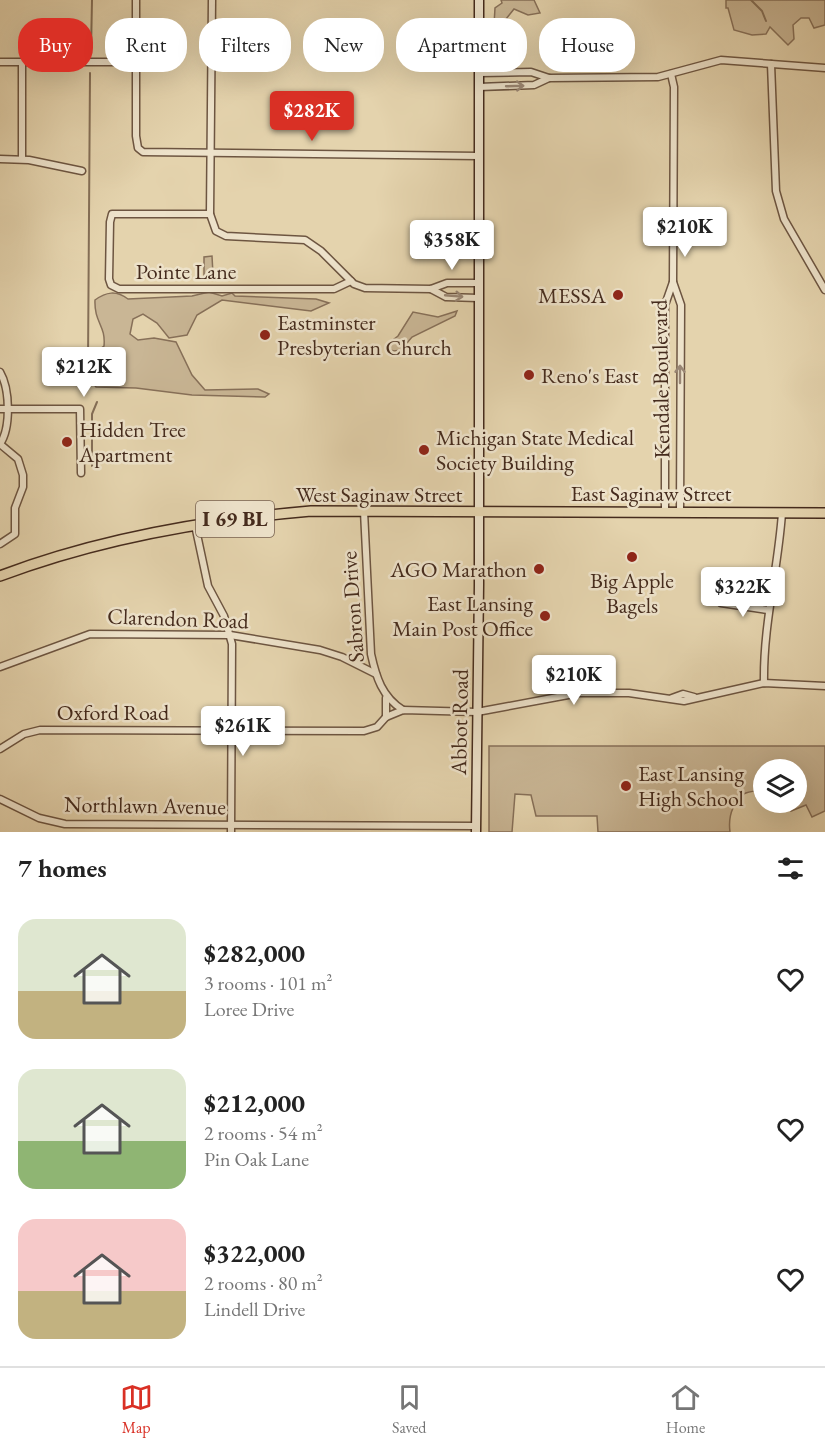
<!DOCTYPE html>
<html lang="en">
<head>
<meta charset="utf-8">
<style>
  body { margin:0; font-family:"EB Garamond",serif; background:#f2f2f2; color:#222; height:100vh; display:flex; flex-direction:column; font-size:22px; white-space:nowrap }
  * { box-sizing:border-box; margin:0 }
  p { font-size:20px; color:#767676 }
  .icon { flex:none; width:33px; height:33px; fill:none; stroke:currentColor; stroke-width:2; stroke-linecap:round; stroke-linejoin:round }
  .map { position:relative; height:832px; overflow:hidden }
  .sheet { display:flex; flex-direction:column; background:#fff; flex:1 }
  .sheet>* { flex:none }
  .guide { position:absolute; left:18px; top:18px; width:789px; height:54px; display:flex; gap:12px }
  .controls { position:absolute; left:753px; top:759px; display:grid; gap:12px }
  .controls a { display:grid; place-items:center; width:54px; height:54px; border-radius:50%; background:#fff; box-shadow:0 6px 24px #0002; font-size:30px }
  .price { position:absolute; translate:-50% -51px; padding:0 14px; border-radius:6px; background:#fff; color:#222; font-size:20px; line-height:39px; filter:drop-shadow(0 2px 3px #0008) }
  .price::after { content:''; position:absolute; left:50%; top:36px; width:18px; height:14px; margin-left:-9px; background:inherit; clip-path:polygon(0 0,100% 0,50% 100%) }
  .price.selected { background:#d93025; color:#fff }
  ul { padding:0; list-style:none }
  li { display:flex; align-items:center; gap:18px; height:150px; padding:0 18px }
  li span { display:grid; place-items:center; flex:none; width:168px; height:120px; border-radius:18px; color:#555 }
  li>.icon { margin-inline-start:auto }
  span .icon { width:72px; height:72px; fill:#fffc; stroke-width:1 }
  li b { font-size:26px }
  h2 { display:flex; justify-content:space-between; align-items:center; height:72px; padding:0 18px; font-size:26px }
  .tag { padding:0 21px; border-radius:24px; background:#fff; box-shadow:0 6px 24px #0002; font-size:21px; line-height:54px }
  .tag.selected { background:#d93025; color:#fff }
  .tabs { display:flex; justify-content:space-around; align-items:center; height:84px; border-top:2px solid #e0e0e0; background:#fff; font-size:16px; color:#767676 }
  .tabs a { display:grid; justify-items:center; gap:3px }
  .tabs .selected { color:#d93025 }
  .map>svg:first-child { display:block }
  .green { fill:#c9b695; stroke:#877059; stroke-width:1.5 }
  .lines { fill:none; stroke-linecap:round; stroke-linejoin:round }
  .stream { stroke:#846e56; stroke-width:2 }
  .street-casing { stroke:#6d5541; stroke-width:9 }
  .secondary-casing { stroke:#452b1d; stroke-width:11 }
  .primary-casing { stroke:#452b1d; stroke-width:12 }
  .street { stroke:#ede2ca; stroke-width:6 }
  .secondary { stroke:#ede2ca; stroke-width:8 }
  .primary { stroke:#e4d3ad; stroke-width:9 }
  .oneway { stroke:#998674 }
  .poi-dot { fill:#8f2418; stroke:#ede2ca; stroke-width:2 }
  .labels { text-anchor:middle; stroke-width:5; stroke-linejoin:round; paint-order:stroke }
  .shield { fill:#ede2ca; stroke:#776251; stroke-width:1.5 }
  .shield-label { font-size:21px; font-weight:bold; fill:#452b1d }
  .street-label { font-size:22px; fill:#452b1d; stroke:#ede2ca }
  .poi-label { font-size:22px; fill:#452b1d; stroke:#ede2ca; text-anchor:start }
</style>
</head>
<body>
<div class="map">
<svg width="825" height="832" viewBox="0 0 825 832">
  <rect width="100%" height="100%" fill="#e4d3ad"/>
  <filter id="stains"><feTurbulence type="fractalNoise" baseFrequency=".00333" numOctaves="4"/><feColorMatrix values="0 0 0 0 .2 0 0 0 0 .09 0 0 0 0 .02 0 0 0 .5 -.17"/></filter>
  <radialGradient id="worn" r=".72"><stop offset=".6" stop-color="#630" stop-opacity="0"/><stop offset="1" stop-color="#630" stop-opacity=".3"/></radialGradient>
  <g class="green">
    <path d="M501 0H534L540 13 528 15 514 9 502 24 494 25 495 8 502 3Z"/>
    <path d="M726 0H825V25L814 28 809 18H801L793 25 794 39 788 45 770 27 766 34 752 35 734 30 728 8H726Z"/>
    <path d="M449 19 455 20C462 29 463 58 454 65L447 64 446 21Z"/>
    <path d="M212 256 213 274 204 275V257Z"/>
    <path d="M209 292 222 296 232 293 235 296 316 299 329 303 311 311 222 300 197 315 187 335 169 338 157 323 143 314 133 319 130 334 138 340 154 338 176 342 192 375 205 390 258 389 269 394 265 397 192 395 136 388 96 387 89 378 93 354 104 346C106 325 94 323 95 300 106 292 116 290 128 299L192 296Z"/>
    <path d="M457 311 455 316 412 337 401 350 394 351 386 349V345L398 336 413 312 438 317Z"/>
    <path d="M489 746H825V811L812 817 806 805 791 811 785 805 772 803 796 802V770H764L763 790C759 791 748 791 744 794 732 804 728 817 730 832H598L597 816H536L531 795 515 794 512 832H489Z"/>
  </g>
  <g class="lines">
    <g class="stream">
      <path d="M751 0 762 11 766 21"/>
      <path d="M91 51 92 0"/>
      <path d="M88 362 90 73"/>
      <path d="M92 466V414L97 402"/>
    </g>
    <defs>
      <g id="street">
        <path d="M136 0V136L138 148 143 152 478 156"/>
        <path d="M212 0 210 214 216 231 226 236 305 240 321 251 354 284 365 288 431 289 447 283H478"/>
        <path d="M0 62H136"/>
        <path d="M771 64 776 191 784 219 825 290"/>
        <path d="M479 73 531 72 549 78 658 77 721 60 825 68"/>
        <path d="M671 74 674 87 673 282 681 305 680 512"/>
        <path d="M479 87 534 85 549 78"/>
        <path d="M0 159 29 160 82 171"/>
        <path d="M22 159V62"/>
        <path d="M210 214H112L110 222 109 279 111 285 119 289H334L351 281"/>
        <path d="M431 289 446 297 478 298"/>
        <path d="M0 372C10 389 11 428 0 444"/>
        <path d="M0 409H80L81 473"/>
        <path d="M364 511 371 654C376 677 382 697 403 710"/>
        <path d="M665 512V305L673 282"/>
        <path d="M195 525 208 586 224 616 232 644 231 832"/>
        <path d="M0 544 15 534V508L23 487V475L18 459 0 444"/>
        <path d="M721 603 768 610"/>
        <path d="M0 667 90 634 230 635 320 650 342 657 376 674"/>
        <path d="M764 683C763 625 778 570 782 513"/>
        <path d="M672 698 683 694 694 697"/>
        <path d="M386 717V698"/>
        <path d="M0 749 24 734 40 730 364 731 377 727 386 717 403 710 477 712 579 693H629L684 701 764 683 825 686"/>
        <path d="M0 799 39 818 65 824 476 826"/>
      </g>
      <path id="secondary" d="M476 832 479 585V0"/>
      <path id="primary" d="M0 576C100 538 205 520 311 511L825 513"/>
    </defs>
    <use href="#street" class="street-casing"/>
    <use href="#secondary" class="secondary-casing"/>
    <use href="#primary" class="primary-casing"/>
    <use href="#street" class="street"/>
    <use href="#secondary" class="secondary"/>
    <use href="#primary" class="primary"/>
  </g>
  <defs><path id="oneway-shaft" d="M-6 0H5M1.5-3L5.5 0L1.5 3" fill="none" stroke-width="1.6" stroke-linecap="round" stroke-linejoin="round" transform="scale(1.5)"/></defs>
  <g class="oneway">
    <use href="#oneway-shaft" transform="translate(515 86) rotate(-2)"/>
    <use href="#oneway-shaft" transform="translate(454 296) rotate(5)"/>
    <use href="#oneway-shaft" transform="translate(680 374) rotate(-90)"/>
  </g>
  <g class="poi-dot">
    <circle cx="618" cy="295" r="6"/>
    <circle cx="265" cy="335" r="6"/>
    <circle cx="529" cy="375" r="6"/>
    <circle cx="67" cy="442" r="6"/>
    <circle cx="424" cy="450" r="6"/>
    <circle cx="632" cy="557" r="6"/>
    <circle cx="539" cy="569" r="6"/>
    <circle cx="545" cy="616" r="6"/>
    <circle cx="626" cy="786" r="6"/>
  </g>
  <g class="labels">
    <rect class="shield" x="196" y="501" width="78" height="36" rx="4.5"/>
    <g class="shield-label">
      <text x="235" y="526">I 69 BL</text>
    </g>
    <g class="street-label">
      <text x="186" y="279">Pointe Lane</text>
      <text transform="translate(660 379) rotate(-91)" y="8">Kendale Boulevard</text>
      <text x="651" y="501">East Saginaw Street</text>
      <text x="379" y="502">West Saginaw Street</text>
      <text transform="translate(352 607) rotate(-94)" y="8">Sabron Drive</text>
      <text transform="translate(178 618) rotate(2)" y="8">Clarendon Road</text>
      <text x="113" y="720">Oxford Road</text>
      <text transform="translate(459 722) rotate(-89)" y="8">Abbot Road</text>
      <text transform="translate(145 805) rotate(1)" y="8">Northlawn Avenue</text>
    </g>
    <g class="poi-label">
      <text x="606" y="303" text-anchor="end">MESSA</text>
      <text x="277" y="330">Eastminster<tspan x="277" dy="25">Presbyterian Church</tspan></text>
      <text x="541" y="383">Reno's East</text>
      <text x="79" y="437">Hidden Tree<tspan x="79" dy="25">Apartment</tspan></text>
      <text x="436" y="445">Michigan State Medical<tspan x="436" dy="25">Society Building</tspan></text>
      <text x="527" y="577" text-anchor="end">AGO Marathon</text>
      <text x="632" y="588" text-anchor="middle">Big Apple<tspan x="632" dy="25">Bagels</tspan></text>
      <text x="533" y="611" text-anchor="end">East Lansing<tspan x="533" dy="25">Main Post Office</tspan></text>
      <text x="638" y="781">East Lansing<tspan x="638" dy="25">High School</tspan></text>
    </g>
  </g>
  <rect width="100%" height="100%" filter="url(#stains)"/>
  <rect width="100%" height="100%" fill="url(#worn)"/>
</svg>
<div class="controls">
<a><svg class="icon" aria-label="layers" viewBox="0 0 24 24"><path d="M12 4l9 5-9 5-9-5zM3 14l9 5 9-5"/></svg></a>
</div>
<b class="price selected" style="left:312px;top:142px">$282K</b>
<b class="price" style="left:685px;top:258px">$210K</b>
<b class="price" style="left:452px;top:271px">$358K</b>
<b class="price" style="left:84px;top:398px">$212K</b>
<b class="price" style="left:743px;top:618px">$322K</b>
<b class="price" style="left:574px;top:706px">$210K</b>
<b class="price" style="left:243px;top:757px">$261K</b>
<div class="guide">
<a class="tag selected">Buy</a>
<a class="tag">Rent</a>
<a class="tag">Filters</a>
<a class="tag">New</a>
<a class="tag">Apartment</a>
<a class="tag">House</a>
</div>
</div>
<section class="sheet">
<h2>7 homes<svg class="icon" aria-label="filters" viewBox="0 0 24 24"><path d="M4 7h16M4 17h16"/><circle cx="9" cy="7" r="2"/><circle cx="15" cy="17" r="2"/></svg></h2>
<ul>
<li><span style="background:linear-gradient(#dfe7d0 60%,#c2b280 0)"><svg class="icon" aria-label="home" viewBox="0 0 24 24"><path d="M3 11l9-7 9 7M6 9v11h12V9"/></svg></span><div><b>$282,000</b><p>3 rooms · 101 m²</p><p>Loree Drive</p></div><svg class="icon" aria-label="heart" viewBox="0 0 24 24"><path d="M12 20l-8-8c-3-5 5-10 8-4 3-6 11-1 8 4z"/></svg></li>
<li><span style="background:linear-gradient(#dfe7d0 60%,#8fb573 0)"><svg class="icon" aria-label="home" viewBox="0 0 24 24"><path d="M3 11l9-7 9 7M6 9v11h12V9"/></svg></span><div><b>$212,000</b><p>2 rooms · 54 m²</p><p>Pin Oak Lane</p></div><svg class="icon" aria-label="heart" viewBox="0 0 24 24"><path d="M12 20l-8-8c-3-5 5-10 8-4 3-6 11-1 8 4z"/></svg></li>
<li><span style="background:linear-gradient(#f6c9c9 60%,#c2b280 0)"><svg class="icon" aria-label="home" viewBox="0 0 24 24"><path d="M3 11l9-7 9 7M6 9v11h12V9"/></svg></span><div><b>$322,000</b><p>2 rooms · 80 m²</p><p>Lindell Drive</p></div><svg class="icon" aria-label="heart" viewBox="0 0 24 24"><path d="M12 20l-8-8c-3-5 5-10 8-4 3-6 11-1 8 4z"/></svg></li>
</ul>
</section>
<nav class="tabs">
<a class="selected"><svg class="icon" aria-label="map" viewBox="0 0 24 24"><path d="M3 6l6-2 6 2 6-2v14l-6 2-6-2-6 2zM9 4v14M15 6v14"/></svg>Map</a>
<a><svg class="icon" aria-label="saved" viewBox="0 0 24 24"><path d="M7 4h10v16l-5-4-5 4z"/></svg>Saved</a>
<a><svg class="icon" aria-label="home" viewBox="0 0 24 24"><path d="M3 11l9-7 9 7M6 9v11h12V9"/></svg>Home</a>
</nav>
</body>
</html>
